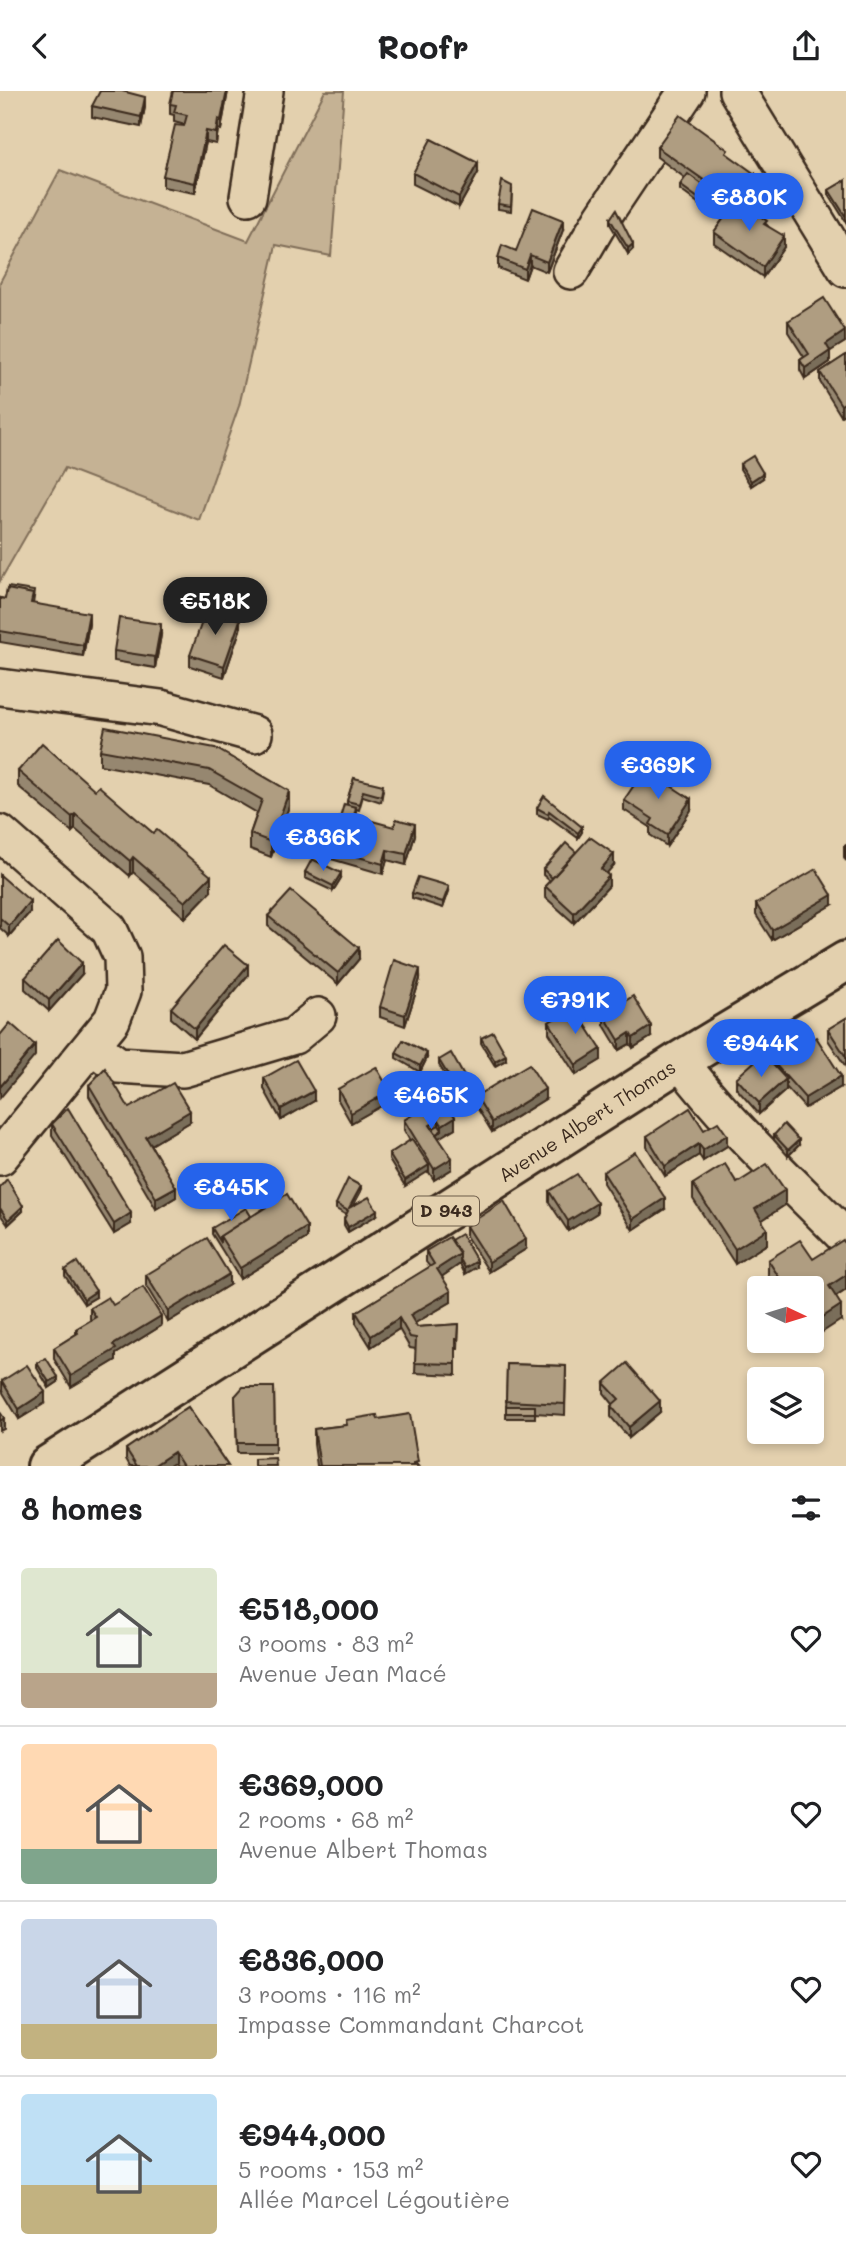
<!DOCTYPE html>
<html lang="en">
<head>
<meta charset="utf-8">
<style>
  body { margin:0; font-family:Mali,sans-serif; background:#f2f2f2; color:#202124; height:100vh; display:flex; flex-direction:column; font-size:26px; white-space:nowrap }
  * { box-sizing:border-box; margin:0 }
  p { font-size:23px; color:#757577 }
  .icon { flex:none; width:38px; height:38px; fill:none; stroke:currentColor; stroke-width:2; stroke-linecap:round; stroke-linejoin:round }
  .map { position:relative; height:1375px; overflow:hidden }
  .drawer { display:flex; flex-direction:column; background:#fff; flex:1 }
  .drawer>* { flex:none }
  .needle { width:46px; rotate:94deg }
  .tools { position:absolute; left:747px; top:1185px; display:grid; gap:14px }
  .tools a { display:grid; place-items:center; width:77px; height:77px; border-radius:7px; background:#fff; box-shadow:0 4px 10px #0003; font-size:35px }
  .price { position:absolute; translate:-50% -60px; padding:0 16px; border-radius:24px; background:#2563eb; color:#fff; font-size:23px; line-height:46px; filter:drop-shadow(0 2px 4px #0008) }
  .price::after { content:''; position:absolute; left:50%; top:42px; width:21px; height:16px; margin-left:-10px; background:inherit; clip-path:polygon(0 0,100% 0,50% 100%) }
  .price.current { background:#222; color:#fff }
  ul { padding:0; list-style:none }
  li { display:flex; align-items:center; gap:21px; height:175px; padding:0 21px }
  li+li { border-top:2px solid #e0e0e0 }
  li span { display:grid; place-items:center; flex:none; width:196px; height:140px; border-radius:7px; color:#555 }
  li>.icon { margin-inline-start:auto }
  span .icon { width:84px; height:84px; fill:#fffc; stroke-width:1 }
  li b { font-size:30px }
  h2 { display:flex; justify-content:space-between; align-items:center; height:84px; padding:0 21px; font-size:30px }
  header { display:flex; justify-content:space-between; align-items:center; height:91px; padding:0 21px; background:#fff; font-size:32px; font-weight:700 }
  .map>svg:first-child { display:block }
  .green { fill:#c5b294; stroke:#806e59; stroke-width:2 }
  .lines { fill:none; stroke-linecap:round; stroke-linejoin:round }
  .minor-casing { stroke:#3b2a1e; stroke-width:40 }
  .major-casing { stroke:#3b2a1e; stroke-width:44 }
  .minor { stroke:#e3d0ae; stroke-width:35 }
  .major { stroke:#e3d0ae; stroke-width:38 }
  .wall { fill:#96876f; stroke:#3b2a1e; stroke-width:2 }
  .shaded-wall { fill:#7a6e5a; stroke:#3b2a1e; stroke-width:2 }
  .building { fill:#af9d81; stroke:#3b2a1e; stroke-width:2 }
  .labels { text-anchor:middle; stroke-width:5; stroke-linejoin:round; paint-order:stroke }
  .shield { fill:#e3d0ae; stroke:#6d5c49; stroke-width:2 }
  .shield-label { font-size:18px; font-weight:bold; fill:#3b2a1e }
  .street-label { font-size:19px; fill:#3b2a1e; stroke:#e3d0ae }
</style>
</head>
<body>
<header><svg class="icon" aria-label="back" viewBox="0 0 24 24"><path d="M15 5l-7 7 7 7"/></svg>Roofr<svg class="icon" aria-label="share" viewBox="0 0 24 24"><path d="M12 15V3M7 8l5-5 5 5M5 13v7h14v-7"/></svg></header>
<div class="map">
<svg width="846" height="1375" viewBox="0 0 846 1375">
  <rect width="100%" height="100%" fill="#e3d0ae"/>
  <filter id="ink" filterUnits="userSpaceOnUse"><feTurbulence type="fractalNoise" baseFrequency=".0143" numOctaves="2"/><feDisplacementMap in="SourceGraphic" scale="14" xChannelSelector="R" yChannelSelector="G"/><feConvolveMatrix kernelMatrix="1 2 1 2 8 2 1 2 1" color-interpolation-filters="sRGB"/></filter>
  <g filter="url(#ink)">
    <path class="green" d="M325 0H344L331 165 276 154 239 315 199 429 65 377 0 490V191L60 79 248 150Z"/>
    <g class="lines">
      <defs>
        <g id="minor">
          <path d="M737 0 846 178"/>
          <path d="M248 106 265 0"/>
          <path d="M571 180 602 127 687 0"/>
          <path d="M0 596 161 617 254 643"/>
          <path d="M0 742 109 838 122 866 123 900 112 929 0 1066"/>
          <path d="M92 955 118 974 183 978 294 945 318 925"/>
          <path d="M680 970C729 1035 789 1089 846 1147"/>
        </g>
        <path id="major" d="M47 1375 680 970 846 870"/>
      </defs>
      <use href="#minor" class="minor-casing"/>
      <use href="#major" class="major-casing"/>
      <use href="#minor" class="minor"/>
      <use href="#major" class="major"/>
    </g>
    <g class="wall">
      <path d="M228 0 221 39 218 38 216 53 206 51 195 102 163 96V85L185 34 174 31V24L170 23V13Z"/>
      <path d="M92 15 145 16 141 36 92 26Z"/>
      <path d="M657 56 728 64 755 94 741 112 767 134 784 156 763 186 714 152V141L730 118 706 101 698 112 680 99V94L685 87 657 66Z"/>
      <path d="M413 82H478L459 116 413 93Z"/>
      <path d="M846 89V131L829 104V99Z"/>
      <path d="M512 100 511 120 498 118V113Z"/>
      <path d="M610 128 633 158 628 163 610 133Z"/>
      <path d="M563 139 547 181 530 174 525 188 498 177V167Z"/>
      <path d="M788 230 845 251 830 260V271L805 288 800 279V269L804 266 788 241Z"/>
      <path d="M846 264V322L841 325 820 291V281Z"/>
      <path d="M740 373 763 387 751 395 740 378Z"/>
      <path d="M34 506 33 513 89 533 83 565 0 551V507L5 508Z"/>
      <path d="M240 539 224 586 190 575V564Z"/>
      <path d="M161 544 155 577 114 570V560Z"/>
      <path d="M215 657 289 715 271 766 250 758V743L257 722 209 694 100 674V659Z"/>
      <path d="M18 680 95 699 153 742 211 800 185 827 133 781 130 785 75 738 72 741 18 695Z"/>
      <path d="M354 687 383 699 381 711 363 705 359 719 356 718V726L415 744 406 774 387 769 383 783 331 768V758L347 714V710Z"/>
      <path d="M544 705 582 741 578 747 549 726 548 728 537 723V717Z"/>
      <path d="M624 709 691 719 667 755 650 744V736L624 719Z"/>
      <path d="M846 754V770L844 766V755Z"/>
      <path d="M576 761 614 774 606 782 609 795 574 832 545 806V795L550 790 543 784V778Z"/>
      <path d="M305 781 341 787 333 800 305 787Z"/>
      <path d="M0 784 30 821 9 845 0 837Z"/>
      <path d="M449 800 443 817 412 807V802Z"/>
      <path d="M756 813 832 814 772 849 756 824Z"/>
      <path d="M268 825 359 868 338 893 268 835Z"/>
      <path d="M82 883 49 920 25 898V887Z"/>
      <path d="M248 884 195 948 171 927V917Z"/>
      <path d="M420 888 405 935 380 926V916Z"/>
      <path d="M551 900 578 910 573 916 601 969 576 984 549 942V931L567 920 551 906Z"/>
      <path d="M604 924 651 946 633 957 630 953 619 959 604 934Z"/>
      <path d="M846 927V976L828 949V938Z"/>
      <path d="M481 947 506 969 495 975 481 952Z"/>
      <path d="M396 962 427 967 420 981 396 967Z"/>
      <path d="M439 969 465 992 454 999 439 974Z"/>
      <path d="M774 972 841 996 805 1017 786 996V999L759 1023 736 997V987L774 975Z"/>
      <path d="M264 987 314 1010 281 1029 264 998Z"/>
      <path d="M89 994 129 1017 190 1031 151 1054 176 1106 156 1118 89 1005Z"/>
      <path d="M338 998 390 1010 351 1032 338 1009Z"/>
      <path d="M476 1005 545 1008 492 1041 476 1015Z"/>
      <path d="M442 1006 455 1037 438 1047 452 1078 434 1089 428 1080 405 1095 389 1069V1063L410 1050 404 1039V1029Z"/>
      <path d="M52 1033 131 1133 114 1143 52 1044Z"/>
      <path d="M704 1039 727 1055 703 1070 699 1064 665 1085 647 1056V1045Z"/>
      <path d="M774 1044 799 1054 788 1065 774 1049Z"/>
      <path d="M603 1081 665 1118 633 1139 603 1092Z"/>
      <path d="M737 1092 785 1114 762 1129 767 1153 735 1173 693 1108V1093Z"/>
      <path d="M0 1096 23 1120 8 1134 0 1123Z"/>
      <path d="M361 1100 353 1115 377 1124 348 1141 344 1134V1128L346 1124 336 1118V1113Z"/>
      <path d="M549 1100 597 1122 568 1140 549 1111Z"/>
      <path d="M251 1125 307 1147 240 1188 212 1143V1137Z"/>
      <path d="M466 1135 526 1158 489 1181 466 1145Z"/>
      <path d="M451 1149 477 1176 465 1183 460 1173 441 1186 451 1211 415 1232 417 1236 459 1233 458 1258H456V1284L415 1282 416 1258 410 1257 399 1238 371 1256 356 1232V1221L430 1176 426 1171V1160Z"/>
      <path d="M846 1154V1199L836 1206 841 1229 812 1197H776L768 1184V1169L813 1168Z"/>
      <path d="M65 1179 96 1206 84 1213 65 1185Z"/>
      <path d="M146 1184 229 1194 168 1231 146 1195Z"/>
      <path d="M113 1214 161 1235 116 1263V1269L71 1296 54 1268V1257L76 1243V1238L91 1229 90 1228V1217Z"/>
      <path d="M37 1272 58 1291 49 1297 37 1277Z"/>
      <path d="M507 1273 566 1275 565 1324 535 1322V1327H506Z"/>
      <path d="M2 1290 45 1312 19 1328 2 1300Z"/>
      <path d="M604 1292 660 1321 629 1347 611 1326V1315L613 1313 604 1302Z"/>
      <path d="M274 1296 275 1362H237L235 1305Z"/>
      <path d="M188 1316 228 1375H176L174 1372 169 1375H130L126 1368V1358Z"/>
      <path d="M378 1328 418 1375H317L314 1353V1338L346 1334V1329Z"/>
    </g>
    <g class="shaded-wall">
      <path d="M227 0H228L221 39V29Z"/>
      <path d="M145 6V16L141 36V26Z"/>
      <path d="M218 28V38L216 53V42Z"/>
      <path d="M206 40V51L195 102V92Z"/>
      <path d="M478 72V82L459 116V106Z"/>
      <path d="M755 83V94L735 122V111Z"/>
      <path d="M706 96V101L698 112V107Z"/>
      <path d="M563 129V139L547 181V171Z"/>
      <path d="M784 145V156L763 186V176Z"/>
      <path d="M633 153V158L628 163V157Z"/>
      <path d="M530 164V174L525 188V178Z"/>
      <path d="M845 240V251L826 263V253Z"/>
      <path d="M830 260V271L805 288V277Z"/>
      <path d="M846 311V322L841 325V314Z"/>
      <path d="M763 382V387L751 395V390Z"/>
      <path d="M89 522V533L83 565V554Z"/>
      <path d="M240 529V539L224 586V575Z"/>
      <path d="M161 533V544L155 577V566Z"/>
      <path d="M289 700V715L271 766V751Z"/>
      <path d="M691 708V719L667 755V744Z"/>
      <path d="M75 723V738L72 741V726Z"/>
      <path d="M415 733V744L406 774V763Z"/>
      <path d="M582 736V741L578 747V742Z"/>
      <path d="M387 759V769L383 783V773Z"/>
      <path d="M614 763V774L601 789V778Z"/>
      <path d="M133 766V781L130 785V770Z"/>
      <path d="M341 782V787L333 800V795Z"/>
      <path d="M211 785V800L185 827V811Z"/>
      <path d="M609 785V795L574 832V822Z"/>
      <path d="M449 795V800L443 817V811Z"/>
      <path d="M832 804V814L772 849V839Z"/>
      <path d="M30 810V821L9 845V835Z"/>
      <path d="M359 857V868L338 893V882Z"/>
      <path d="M82 872V883L49 920V909Z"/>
      <path d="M248 874V884L195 948V938Z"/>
      <path d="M420 878V888L405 935V924Z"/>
      <path d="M578 905V910L568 922V916Z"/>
      <path d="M651 935V946L633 957V947Z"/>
      <path d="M630 942V953L619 959V949Z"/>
      <path d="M35 954V965L0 1007V996Z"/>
      <path d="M601 958V969L576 984V974Z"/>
      <path d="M427 962V967L420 981V975Z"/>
      <path d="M506 964V969L495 975V970Z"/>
      <path d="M841 985V996L805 1017V1007Z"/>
      <path d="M465 987V992L454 999V994Z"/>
      <path d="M786 988V999L759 1023V1012Z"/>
      <path d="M545 998V1008L492 1041V1031Z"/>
      <path d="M314 1000V1010L281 1029V1018Z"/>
      <path d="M390 1000V1010L351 1032V1022Z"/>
      <path d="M190 1020V1031L146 1057V1046Z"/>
      <path d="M455 1026V1037L434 1050V1045L442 1039V1034Z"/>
      <path d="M439 1029V1039L432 1043 430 1034Z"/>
      <path d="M727 1044V1055L703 1070V1059Z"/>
      <path d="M799 1049V1054L788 1065V1059Z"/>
      <path d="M699 1053V1064L665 1085V1075Z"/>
      <path d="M452 1067V1078L434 1089V1078Z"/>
      <path d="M429 1074V1080L405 1095V1089Z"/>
      <path d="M361 1095V1100L349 1122V1117Z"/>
      <path d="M176 1096V1106L156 1118V1107Z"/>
      <path d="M785 1099V1114L755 1134V1118Z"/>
      <path d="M665 1107V1118L633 1139V1128Z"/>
      <path d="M597 1112V1122L568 1140V1130Z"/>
      <path d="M23 1115V1120L8 1134V1129Z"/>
      <path d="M377 1119V1124L348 1141V1136Z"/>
      <path d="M131 1122V1133L114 1143V1133Z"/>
      <path d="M307 1136V1147L240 1188V1177Z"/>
      <path d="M767 1138V1153L735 1173V1158Z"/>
      <path d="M526 1148V1158L489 1181V1171Z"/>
      <path d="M460 1163V1173L437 1189V1178Z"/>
      <path d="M477 1170V1176L465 1183V1177Z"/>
      <path d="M229 1183V1194L168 1231V1220Z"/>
      <path d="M846 1184V1199L829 1210V1195Z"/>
      <path d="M96 1200V1206L84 1213V1208Z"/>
      <path d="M451 1200V1211L410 1235V1224Z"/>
      <path d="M841 1214V1229L812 1248V1233Z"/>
      <path d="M161 1225V1235L116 1263V1269L71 1296V1285L113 1254Z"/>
      <path d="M399 1227V1238L371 1256V1245Z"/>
      <path d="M58 1286V1291L49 1297V1291Z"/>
      <path d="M45 1301V1312L19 1328V1318Z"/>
      <path d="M660 1310V1321L629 1347V1336Z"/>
      <path d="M4 1327V1338L0 1340V1330Z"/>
      <path d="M174 1361V1372L169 1375H153Z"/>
    </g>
    <g class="building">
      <path d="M100 0H122L145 6 141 26 92 15Z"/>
      <path d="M173 0H227L221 29 218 28 216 42 206 40 195 92 163 85 175 34 184 35 187 24 174 21 176 14 170 13Z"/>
      <path d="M680 24 728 59 726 62 755 83 735 111 657 56Z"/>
      <path d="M431 48 478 72 459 106 413 82Z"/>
      <path d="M688 83 706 96 698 107 680 94Z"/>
      <path d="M846 89V126L829 99Z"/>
      <path d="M502 90 512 95 511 115 498 113Z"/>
      <path d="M737 109 767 130 764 133 784 145 763 176 714 141Z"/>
      <path d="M533 117 563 129 547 171 530 164 525 178 498 167 502 154 516 160Z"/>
      <path d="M616 119 633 153 628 157 610 128Z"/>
      <path d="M824 207 845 240 826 253 830 260 805 277 800 269 809 263 788 230Z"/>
      <path d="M846 264V311L841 314 820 281Z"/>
      <path d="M753 365 763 382 751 390 740 373Z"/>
      <path d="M8 496 34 500 33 508V503L8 499Z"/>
      <path d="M7 498 33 503 31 512 89 522 83 554 0 540V507L5 508Z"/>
      <path d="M207 517 240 529 224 575 190 564Z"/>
      <path d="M119 527 161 533 155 566 114 560Z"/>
      <path d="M105 636 215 657 289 700 271 751 250 743 262 709 209 679 100 659Z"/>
      <path d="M42 652 95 699 99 695 153 742 157 739 211 785 185 811 133 766 130 770 75 723 72 726 18 680Z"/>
      <path d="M645 678 691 708 667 744 650 733 653 728 624 709Z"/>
      <path d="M354 687 383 694 381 705 363 700 359 713 347 710Z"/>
      <path d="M544 705 582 736 578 742 549 720 548 723 537 717Z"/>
      <path d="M344 713 356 716 354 725 394 736 396 728 415 733 406 763 387 759 383 773 331 758Z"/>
      <path d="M590 746 614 763 601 778 609 785 574 822 545 795Z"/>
      <path d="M566 752 576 761 552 787 543 778Z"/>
      <path d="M312 768 341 782 333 795 305 781Z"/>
      <path d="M816 778 832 804 772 839 756 813Z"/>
      <path d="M0 784 30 810 9 835 0 827Z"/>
      <path d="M418 786 449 795 443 811 412 802Z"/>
      <path d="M291 800 359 857 338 882 268 825Z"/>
      <path d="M58 849 82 872 49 909 25 887Z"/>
      <path d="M224 854 248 874 195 938 171 917Z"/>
      <path d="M394 869 420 878 405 924 380 916Z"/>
      <path d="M561 889 578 905 568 916 551 900Z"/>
      <path d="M633 905 651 935 633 947 630 942 619 949 604 924Z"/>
      <path d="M574 916 601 958 576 974 549 931Z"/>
      <path d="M846 927V966L828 938Z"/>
      <path d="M10 932 35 954 0 996V944Z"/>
      <path d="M493 941 506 964 495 970 481 947Z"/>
      <path d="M816 946 841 985 805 1007 774 972Z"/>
      <path d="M403 949 427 962 420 975 396 962Z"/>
      <path d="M451 962 465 987 454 994 439 969Z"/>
      <path d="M763 963 786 988 759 1012 736 987Z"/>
      <path d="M296 969 314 1000 281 1018 264 987Z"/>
      <path d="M529 973 545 998 492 1031 476 1005Z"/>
      <path d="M376 976 390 1000 351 1022 338 998Z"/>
      <path d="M105 977 129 1017 173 992 190 1020 146 1046 176 1096 156 1107 89 994Z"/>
      <path d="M442 1006 455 1026 442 1034 439 1029 430 1034 452 1067 434 1078 404 1029Z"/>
      <path d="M68 1017 131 1122 114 1133 52 1033Z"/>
      <path d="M690 1017 704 1039 718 1031 727 1044 703 1059 699 1053 665 1075 647 1045Z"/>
      <path d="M784 1033 799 1049 788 1059 774 1044Z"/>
      <path d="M439 1034 442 1039 436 1043 432 1038Z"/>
      <path d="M412 1048 429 1074 405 1089 389 1063Z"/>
      <path d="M635 1061 665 1107 633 1128 603 1081Z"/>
      <path d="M725 1073 737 1092 767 1073 785 1099 755 1118 767 1138 735 1158 693 1093Z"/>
      <path d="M577 1083 597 1112 568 1130 549 1100Z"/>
      <path d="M7 1088 23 1115 8 1129 0 1117V1096Z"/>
      <path d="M348 1088 361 1095 349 1117 369 1106 377 1119 348 1136 344 1128 348 1120 336 1113Z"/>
      <path d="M287 1103 307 1136 240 1177 220 1145Z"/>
      <path d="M504 1110 526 1148 489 1171 466 1135Z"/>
      <path d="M246 1117 251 1125 220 1145V1150L212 1137Z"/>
      <path d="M461 1143 477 1170 465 1177 460 1168V1163L451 1149Z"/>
      <path d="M449 1146 460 1163 437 1178 451 1200 410 1224 417 1236 459 1233 458 1248H456V1273L415 1272 416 1247 410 1246 399 1227 371 1245 356 1221 434 1173 426 1160Z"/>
      <path d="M207 1147 229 1183 168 1220 146 1184Z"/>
      <path d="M800 1149 813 1168 843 1149 846 1154V1184L829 1195 841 1214 812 1233V1197H786L768 1169Z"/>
      <path d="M77 1171 96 1200 84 1208 65 1179Z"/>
      <path d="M143 1196 161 1225 113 1254 116 1258 71 1285 54 1257 78 1242 76 1238 96 1226 90 1217 108 1206 113 1214Z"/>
      <path d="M46 1267 58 1286 49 1291 37 1272Z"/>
      <path d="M627 1272 660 1310 629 1336 611 1315 619 1308 604 1292Z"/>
      <path d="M507 1273 566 1275 565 1313 506 1310Z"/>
      <path d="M27 1274 45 1301 19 1318 2 1290Z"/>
      <path d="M243 1296H274L275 1352H237L235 1305Z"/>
      <rect x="506" y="1315" width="29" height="7"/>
      <path d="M188 1316 228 1375H183L174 1361 153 1375H137L126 1358Z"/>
      <path d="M0 1321 4 1327 0 1330Z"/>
      <path d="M410 1323 418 1371 413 1372V1375H320L314 1338 347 1334 346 1329 377 1324 378 1328Z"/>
      <path d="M275 1367 276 1375H254V1368Z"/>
    </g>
  </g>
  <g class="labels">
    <rect class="shield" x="413" y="1105.5" width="66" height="29" rx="5"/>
    <g class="shield-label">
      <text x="446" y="1126">D 943</text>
    </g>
    <g class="street-label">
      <text transform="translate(587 1030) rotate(-33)" y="7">Avenue Albert Thomas</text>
    </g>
  </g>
</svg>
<div class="tools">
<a><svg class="needle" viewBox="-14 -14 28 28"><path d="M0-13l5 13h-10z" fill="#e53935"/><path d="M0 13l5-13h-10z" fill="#757577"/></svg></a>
<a><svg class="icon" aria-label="layers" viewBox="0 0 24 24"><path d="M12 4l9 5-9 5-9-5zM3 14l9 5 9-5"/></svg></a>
</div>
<b class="price" style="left:749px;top:142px">€880K</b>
<b class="price current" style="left:215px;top:546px">€518K</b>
<b class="price" style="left:658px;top:710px">€369K</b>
<b class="price" style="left:323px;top:782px">€836K</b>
<b class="price" style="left:575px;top:945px">€791K</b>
<b class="price" style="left:761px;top:988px">€944K</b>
<b class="price" style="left:431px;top:1040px">€465K</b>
<b class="price" style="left:231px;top:1132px">€845K</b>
</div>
<section class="drawer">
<h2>8 homes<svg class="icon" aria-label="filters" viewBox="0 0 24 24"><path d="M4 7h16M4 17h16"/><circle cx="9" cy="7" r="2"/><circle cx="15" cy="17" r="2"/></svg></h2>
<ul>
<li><span style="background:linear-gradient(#dfe7d0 75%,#b9a48a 0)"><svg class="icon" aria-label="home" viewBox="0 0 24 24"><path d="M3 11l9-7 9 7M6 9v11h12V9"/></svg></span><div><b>€518,000</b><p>3 rooms · 83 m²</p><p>Avenue Jean Macé</p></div><svg class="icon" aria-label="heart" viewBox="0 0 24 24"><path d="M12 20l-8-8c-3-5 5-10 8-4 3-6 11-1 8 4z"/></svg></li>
<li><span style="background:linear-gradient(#ffd9b3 75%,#7fa58c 0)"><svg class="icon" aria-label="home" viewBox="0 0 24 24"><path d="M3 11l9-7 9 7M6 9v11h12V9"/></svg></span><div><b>€369,000</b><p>2 rooms · 68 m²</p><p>Avenue Albert Thomas</p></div><svg class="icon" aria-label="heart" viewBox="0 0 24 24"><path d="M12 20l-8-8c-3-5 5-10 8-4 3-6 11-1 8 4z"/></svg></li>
<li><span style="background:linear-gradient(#c9d6e8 75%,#c2b280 0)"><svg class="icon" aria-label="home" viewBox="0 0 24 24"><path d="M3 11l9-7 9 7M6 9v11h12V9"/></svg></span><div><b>€836,000</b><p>3 rooms · 116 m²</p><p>Impasse Commandant Charcot</p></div><svg class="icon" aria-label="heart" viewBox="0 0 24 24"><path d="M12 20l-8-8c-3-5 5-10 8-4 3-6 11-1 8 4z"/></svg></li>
<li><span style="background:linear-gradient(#bfe0f5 65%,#c2b280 0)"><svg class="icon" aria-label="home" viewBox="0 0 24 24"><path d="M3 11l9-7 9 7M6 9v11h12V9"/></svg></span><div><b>€944,000</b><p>5 rooms · 153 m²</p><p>Allée Marcel Légoutière</p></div><svg class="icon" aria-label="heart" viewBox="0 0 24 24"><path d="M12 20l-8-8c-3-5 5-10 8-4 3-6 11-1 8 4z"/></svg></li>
</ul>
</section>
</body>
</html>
